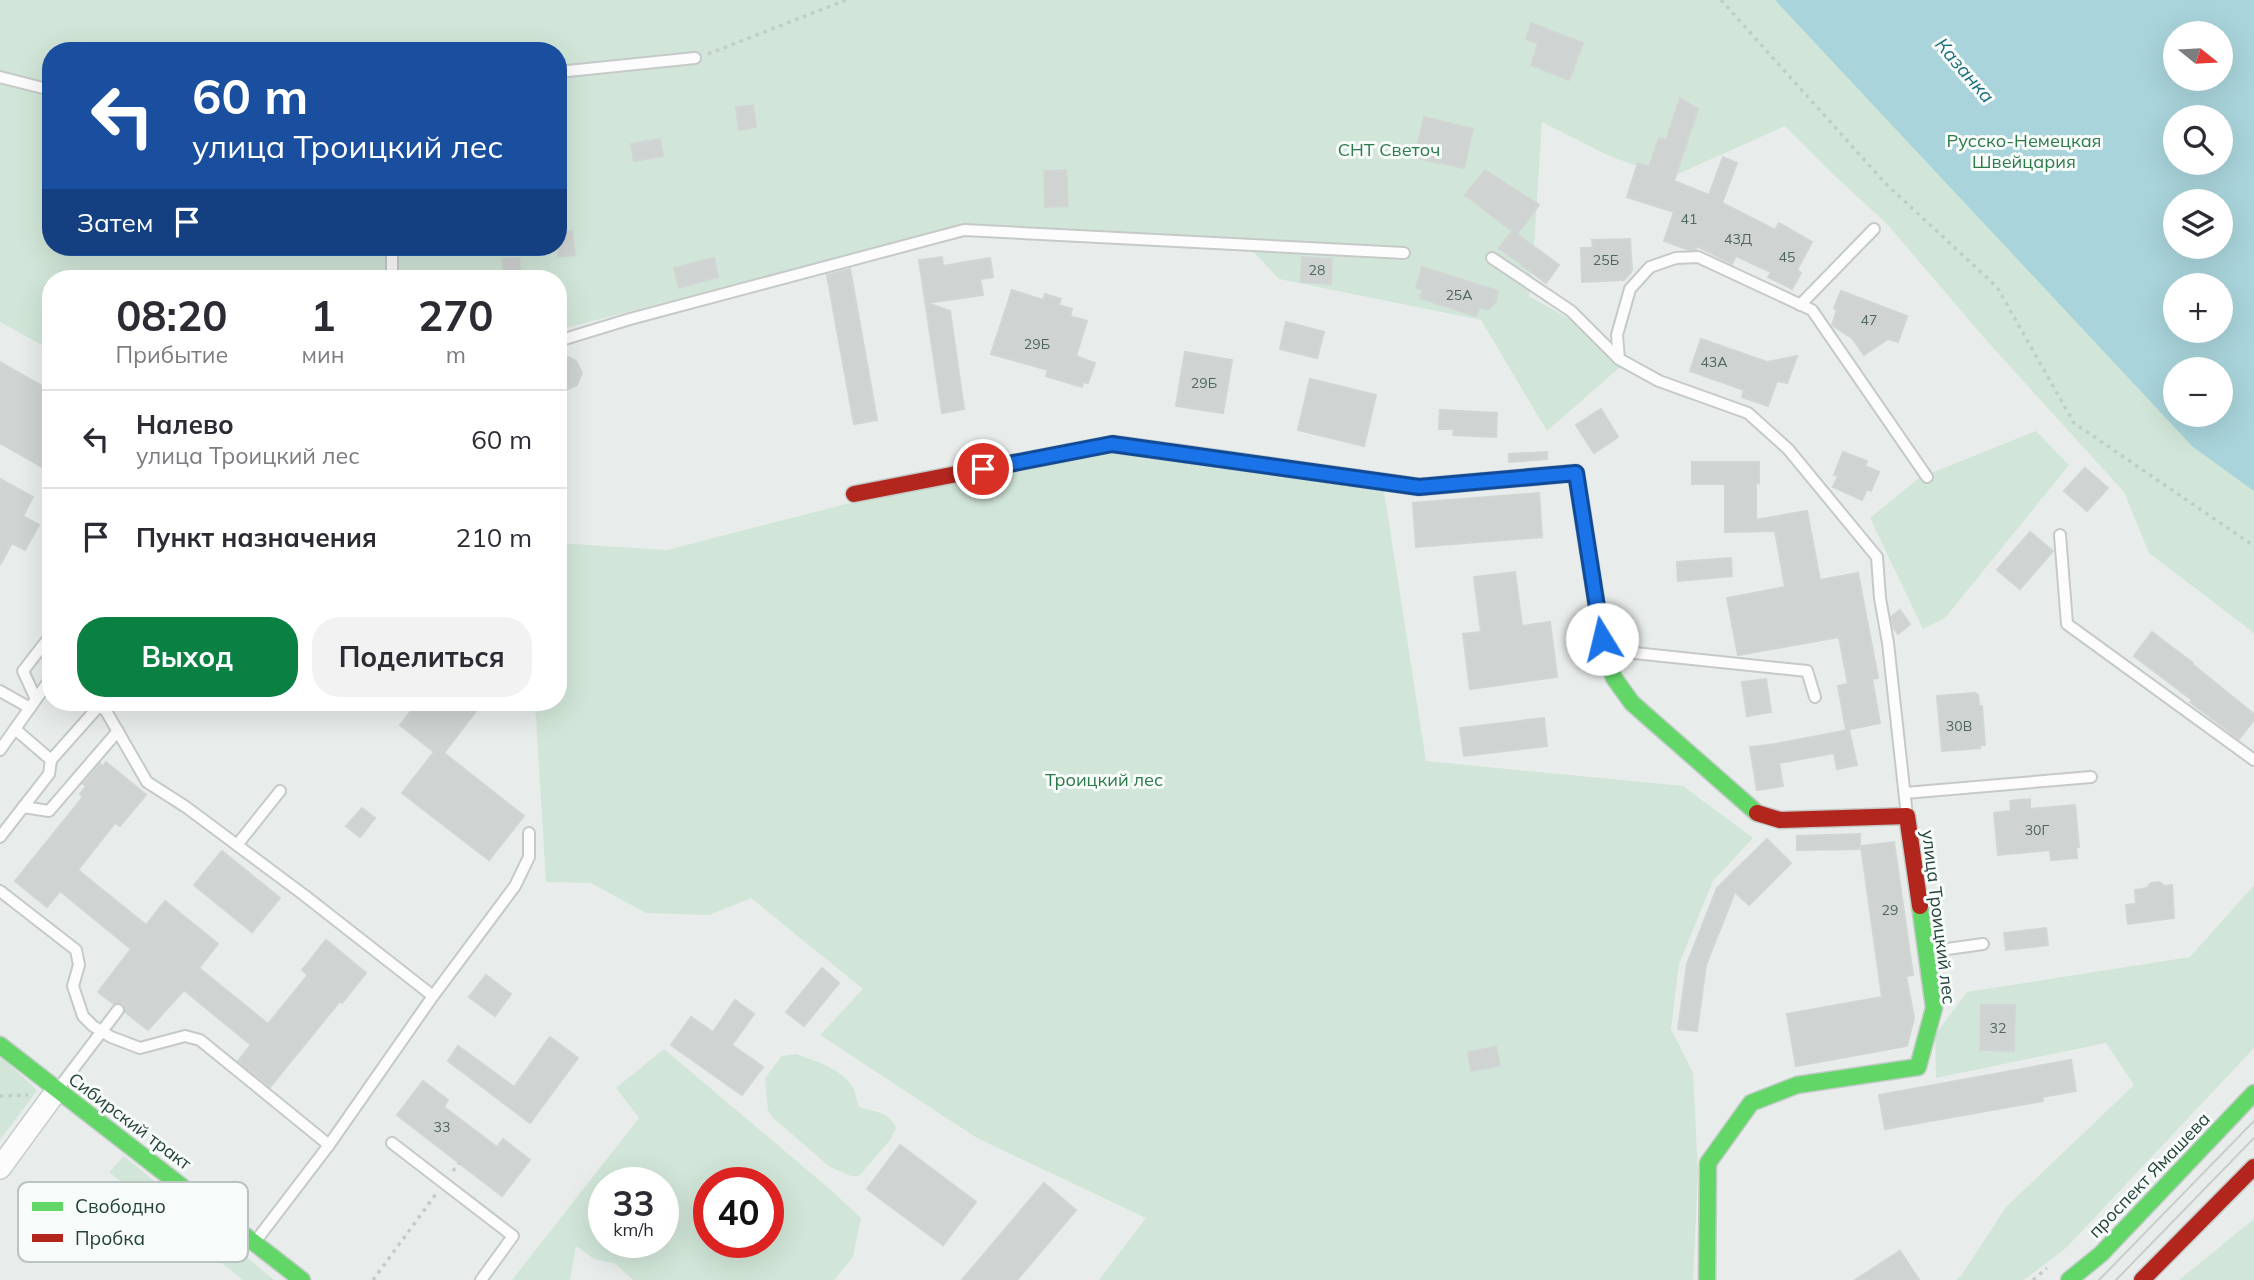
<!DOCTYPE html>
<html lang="ru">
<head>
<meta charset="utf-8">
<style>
	body { margin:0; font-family:Mulish,sans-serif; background:#f2f2f3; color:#2b2b33; height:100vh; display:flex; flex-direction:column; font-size:26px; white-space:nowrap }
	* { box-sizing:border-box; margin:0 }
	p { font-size:23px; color:#7c7c81 }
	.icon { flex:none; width:38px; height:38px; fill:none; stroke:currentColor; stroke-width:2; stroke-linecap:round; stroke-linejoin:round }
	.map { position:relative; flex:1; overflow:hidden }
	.panel { position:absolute; left:42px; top:270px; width:525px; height:441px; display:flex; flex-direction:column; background:#fff; border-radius:28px; box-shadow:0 7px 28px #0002 }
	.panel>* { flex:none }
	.top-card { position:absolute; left:42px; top:42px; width:525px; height:214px; border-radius:28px; box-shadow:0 7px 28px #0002; background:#1a4fa0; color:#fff; overflow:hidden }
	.needle { width:46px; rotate:108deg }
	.buttons { position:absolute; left:2163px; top:21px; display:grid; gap:14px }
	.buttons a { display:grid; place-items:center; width:70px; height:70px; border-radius:50%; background:#fff; box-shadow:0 7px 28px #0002; font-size:35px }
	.speed { position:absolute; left:588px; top:1167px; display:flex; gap:14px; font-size:35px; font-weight:700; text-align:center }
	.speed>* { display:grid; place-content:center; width:91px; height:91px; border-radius:50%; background:#fff; box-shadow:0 7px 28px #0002; line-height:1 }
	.speed small { font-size:18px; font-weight:400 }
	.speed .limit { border:10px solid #d22; background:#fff; color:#111 }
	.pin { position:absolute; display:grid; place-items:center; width:60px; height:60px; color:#fff; margin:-30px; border:4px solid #fff; border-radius:50%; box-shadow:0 2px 7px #0007 }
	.me { position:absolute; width:77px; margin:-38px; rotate:351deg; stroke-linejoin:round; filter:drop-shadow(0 0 5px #0008) }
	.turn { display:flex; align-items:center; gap:24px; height:147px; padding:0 35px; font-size:32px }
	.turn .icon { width:91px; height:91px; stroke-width:2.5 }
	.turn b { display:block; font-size:49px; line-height:60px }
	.then { display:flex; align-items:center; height:66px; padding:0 35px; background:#0003; gap:14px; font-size:26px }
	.eta { display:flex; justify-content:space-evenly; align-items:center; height:119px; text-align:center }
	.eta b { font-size:42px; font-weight:700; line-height:49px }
	.action { display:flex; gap:14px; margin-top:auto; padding:14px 35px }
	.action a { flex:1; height:80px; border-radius:28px; background:#0b8043; color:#fff; font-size:28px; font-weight:700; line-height:80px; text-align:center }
	.action a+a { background:#f2f2f3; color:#2b2b33 }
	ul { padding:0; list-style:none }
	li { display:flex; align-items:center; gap:21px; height:98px; padding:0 35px; border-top:2px solid #e1e1e2 }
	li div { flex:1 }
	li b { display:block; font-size:26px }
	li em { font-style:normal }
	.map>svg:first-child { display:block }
	.green { fill:#d1e6d8; fill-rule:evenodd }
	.water { fill:#a9d4db; fill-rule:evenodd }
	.building { fill:#cfd4d2; stroke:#d1d6d4; stroke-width:2 }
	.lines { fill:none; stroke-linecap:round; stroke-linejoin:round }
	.lane-casing { stroke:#c5cac8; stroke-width:14 }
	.street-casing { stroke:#c5cac8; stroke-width:24 }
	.fast-casing { stroke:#c3cbc8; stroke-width:19 }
	.jam-casing { stroke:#c3cbc8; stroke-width:19 }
	.path { stroke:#c3ccca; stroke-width:3.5; stroke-dasharray:3.5 5; stroke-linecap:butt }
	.lane { stroke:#fcfcfc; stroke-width:10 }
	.street { stroke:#fcfcfc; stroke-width:21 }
	.fast { stroke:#63d668; stroke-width:16 }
	.jam { stroke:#b3261e; stroke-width:16 }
	.tram { stroke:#c9cdcc; stroke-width:2 }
	.route-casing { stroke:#114b97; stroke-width:18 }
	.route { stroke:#1a73e8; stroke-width:12 }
	.labels { text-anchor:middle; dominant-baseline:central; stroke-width:6; stroke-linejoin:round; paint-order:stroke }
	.number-label { font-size:14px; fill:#506761 }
	.park-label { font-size:18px; fill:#2d7a4b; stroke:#f7fbf9 }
	.street-label { font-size:18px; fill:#24423a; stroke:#f7fbf9 }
	.water-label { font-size:19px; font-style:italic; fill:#1c6f80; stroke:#f7fbf9 }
	.key { fill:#f7fbf9; stroke:#b8c4c0; stroke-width:2 }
	.key-label { font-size:19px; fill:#24423a }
</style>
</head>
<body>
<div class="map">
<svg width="2254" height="1280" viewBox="0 0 2254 1280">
	<rect width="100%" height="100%" fill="#e8edeb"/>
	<g class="green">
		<path d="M0,0H2254V633L2149,553L2124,492L1986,340L1888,225L1835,176L1785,126L1669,178L1607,155L1542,122L1533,262L1529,296L1578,324L1620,367L1547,431L1481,320L1279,279L1244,242L969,224L558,330V278H51V350L0,322ZM2175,33H2221V79H2175ZM51,51H558V247H51ZM2175,117H2221V163H2175ZM2175,201H2221V247H2175ZM2175,285H2221V331H2175ZM2175,369H2221V415H2175Z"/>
		<polygon points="2036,431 2069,465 1945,618 1923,629 1870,518 1919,478"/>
		<polygon points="1106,452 1384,491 1426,761 1683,786 1753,838 1713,881 1679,964 1671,1029 1693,1073 1698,1174 1693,1280 1099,1280 1146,1218 977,1138 820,1035 863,989 751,898 709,915 646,913 591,883 546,882 535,702 558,702 558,543 667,550 846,504"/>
		<polygon points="2254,885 2254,1048 2066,1248 2024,1280 1956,1280 1961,1276 2006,1207 2134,1085 2106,1043 1936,1078 1935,1035 1967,992 2190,957"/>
		<path d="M664,1049L832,1191L861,1218L853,1257L834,1280H633L616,1264L594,1259L576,1246L570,1280H512L639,1118L616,1088ZM663,1183V1242H604V1183ZM768,1183V1242H709V1183Z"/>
		<path d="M796,1054C815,1061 845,1069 854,1090C856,1095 857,1101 859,1107C874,1112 889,1111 896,1128L890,1140L859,1176H851L830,1167L772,1117L768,1110L765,1078L782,1056Z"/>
		<polygon points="0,1056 35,1088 36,1092 0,1140"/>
		<polygon points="124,1156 274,1280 243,1280 109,1172"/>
		<polygon points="2254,1219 2254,1280 2179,1280"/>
	</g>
	<path class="water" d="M1775,0H2254V491L2193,447ZM2175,33H2221V79H2175ZM2175,117H2221V163H2175ZM2221,201V247H2175V201ZM2175,285H2221V331H2175ZM2175,369H2221V415H2175Z"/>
	<g class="building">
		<polygon points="1531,23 1583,43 1569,80 1531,65 1538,44 1526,39"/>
		<polygon points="1680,98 1698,109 1674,181 1709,195 1723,157 1737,163 1722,203 1775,230 1779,223 1812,242 1797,270 1801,273 1792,289 1768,277 1771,272 1736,256 1732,264 1697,246 1696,249 1689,250 1664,241 1674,212 1627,197 1638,163 1649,167 1659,138 1666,140"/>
		<polygon points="753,105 756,127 739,130 736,107"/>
		<polygon points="1424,117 1473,129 1464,168 1415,158"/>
		<polygon points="660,139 663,156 634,161 631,144"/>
		<polygon points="1066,170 1068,206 1045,207 1044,171"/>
		<polygon points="1485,170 1539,205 1517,234 1559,265 1546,283 1499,248 1512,231 1465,195"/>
		<polygon points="572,231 575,255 558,257 558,232"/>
		<polygon points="1630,239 1632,271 1624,280 1582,282 1581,248 1593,248 1592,240"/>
		<polygon points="942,257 943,266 990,258 993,277 980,279 983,295 927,303 950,311 964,409 942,413 919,260"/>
		<polygon points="1302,257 1332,259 1331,284 1301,282"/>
		<polygon points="519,258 521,275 504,276 502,259"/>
		<polygon points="714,258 718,277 679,288 674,268"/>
		<polygon points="1422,267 1498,291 1495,303 1488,310 1479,307 1476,316 1420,298 1423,290 1416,288"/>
		<polygon points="850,269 877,420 854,424 827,275"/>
		<polygon points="1012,290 1043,300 1045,294 1061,299 1059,305 1072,309 1070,316 1087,321 1076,356 1095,363 1088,383 1083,382 1082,387 1046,376 1048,370 991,354"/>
		<polygon points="1841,291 1907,316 1898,342 1888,339 1864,355 1852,338 1832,325 1837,310 1834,308"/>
		<polygon points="1286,322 1324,332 1317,358 1280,349"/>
		<polygon points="1701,339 1767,362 1797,356 1787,383 1777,381 1768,406 1742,397 1744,390 1690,371"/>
		<polygon points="1185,352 1232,360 1223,413 1176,406"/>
		<polygon points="568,357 576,361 582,373 577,385 566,390 558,389 558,360"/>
		<polygon points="0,362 51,391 51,472 0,443"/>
		<polygon points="1310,379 1376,395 1364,446 1298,430"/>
		<polygon points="1601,409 1618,437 1594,453 1576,425"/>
		<polygon points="1440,410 1497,413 1496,437 1453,435 1454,429 1439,429"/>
		<polygon points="1547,452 1547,459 1509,462 1509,454"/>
		<polygon points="1843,452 1867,461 1865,466 1879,472 1871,491 1867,489 1862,500 1833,487 1838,476 1834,475"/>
		<polygon points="1692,462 1759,462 1759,483 1756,483 1756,520 1807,511 1820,580 1858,573 1878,678 1872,679 1880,723 1846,730 1838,686 1848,684 1839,637 1738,655 1727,598 1785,587 1775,531 1725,532 1725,484 1692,484"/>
		<polygon points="2085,468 2108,488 2087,511 2064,491"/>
		<polygon points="0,479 33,497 23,516 39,525 25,550 12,543 0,565"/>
		<polygon points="1539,493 1542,537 1416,547 1413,503"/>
		<polygon points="2030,532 2053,551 2020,589 1997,570"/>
		<polygon points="1731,558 1732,576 1678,581 1677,562"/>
		<polygon points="1515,572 1522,626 1550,622 1557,677 1470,689 1463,634 1481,632 1474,577"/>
		<polygon points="1900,610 1910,624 1898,634 1894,629 1891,617"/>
		<polygon points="2152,632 2193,663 2192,664 2254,714 2254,720 2239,739 2190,702 2192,700 2134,656"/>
		<polygon points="1766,679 1771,712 1747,716 1742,682"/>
		<polygon points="1975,693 1978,695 1979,706 1982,706 1985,745 1980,745 1980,748 1942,751 1937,696"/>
		<polygon points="418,702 432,712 440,702 483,702 444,753 524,816 489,860 402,793 434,752 400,725"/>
		<polygon points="1544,718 1547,746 1464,756 1460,728"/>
		<polygon points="1849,730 1857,765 1837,769 1834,753 1779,763 1783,786 1757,790 1750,747 1776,744"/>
		<polygon points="106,762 146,795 120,826 115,823 78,870 146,925 165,901 218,944 199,968 268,1024 308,975 302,970 326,940 366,973 342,1003 340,1001 270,1087 238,1061 251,1045 184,990 148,1030 125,1012 123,1004 114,1004 98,992 131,949 60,891 47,907 15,881 83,797 80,794 86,786 83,784 100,764 103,766"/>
		<polygon points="2030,799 2030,809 2075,805 2079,847 2076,847 2077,858 2051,860 2050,850 1998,855 1994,813 2011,811 2010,801"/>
		<polygon points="362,808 375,818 360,837 346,826"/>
		<polygon points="1860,834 1860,849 1797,850 1797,836"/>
		<polygon points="1767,839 1791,863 1749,905 1735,892 1706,965 1697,1031 1678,1029 1687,964 1717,888"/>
		<polygon points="1894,842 1913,975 1906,976 1914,1018 1907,1046 1796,1066 1787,1014 1882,997 1861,846"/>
		<polygon points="222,851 280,898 252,932 194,885"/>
		<polygon points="2159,882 2165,886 2172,885 2174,918 2128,924 2126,905 2136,904 2135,890 2147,888 2151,883"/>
		<polygon points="2046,928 2048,945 2006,950 2004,933"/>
		<polygon points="822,968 839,983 804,1026 786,1012"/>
		<polygon points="486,975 511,994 495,1016 469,997"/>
		<polygon points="735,1000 754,1014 732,1045 763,1067 742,1095 671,1045 691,1017 713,1032"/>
		<polygon points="1981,1005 2015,1005 2014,1051 1980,1050"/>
		<polygon points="550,1037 578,1058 530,1123 448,1061 458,1046 514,1087"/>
		<polygon points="1496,1047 1500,1066 1471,1071 1468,1052"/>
		<polygon points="2071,1060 2076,1091 2042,1097 2043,1101 1885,1129 1879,1095"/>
		<polygon points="423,1081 448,1100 444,1107 497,1147 503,1139 530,1160 502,1196 397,1115"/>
		<polygon points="900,1145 976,1202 943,1245 867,1189"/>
		<polygon points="1044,1183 1076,1210 1017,1280 962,1280"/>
		<polygon points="1900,1251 1919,1280 1855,1280"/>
	</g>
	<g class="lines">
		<g class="lane-casing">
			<g id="lane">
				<polyline points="558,72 695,58"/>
				<polyline points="0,77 51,90"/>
				<polyline points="392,247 392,278"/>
				<polyline points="1492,258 1571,311 1619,359"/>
				<polyline points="1800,305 1874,229"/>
				<polyline points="558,341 630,319 964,230 1404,253"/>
				<polyline points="2060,535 2067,624 2254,760"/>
				<polyline points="1608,655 1625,652 1807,671 1815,697"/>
				<polyline points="0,691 30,708"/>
				<polyline points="36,699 23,671 51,635"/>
				<polyline points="0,750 51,678"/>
				<polyline points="51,760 99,706 106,711 147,782 186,807 304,895 433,996"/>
				<polyline points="1905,793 2091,777"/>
				<polyline points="23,807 49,811 118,731"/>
				<polyline points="1907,816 1888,643 1880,598 1877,557 1788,449 1748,413 1659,381 1619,359 1617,335 1630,289 1650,267 1676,258 1698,257 1812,310 1927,477"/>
				<polyline points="0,837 49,774 51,760 15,729"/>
				<polyline points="237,845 280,791"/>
				<polyline points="0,891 76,950 79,965 73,986 83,1016 93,1026 111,1037 140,1048 185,1036 200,1040 329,1145"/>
				<polyline points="1926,952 1983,944"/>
				<polyline points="58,1089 118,1010"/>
				<polyline points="392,1143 513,1236 481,1280"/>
				<polyline points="255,1242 329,1145 433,996 515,886 529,857 529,833"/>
			</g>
		</g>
		<g class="street-casing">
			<polyline id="street" points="0,1168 57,1090"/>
		</g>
		<g class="fast-casing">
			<g id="fast">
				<polyline points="1186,454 1419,487 1576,473 1602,639 1614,678 1632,703 1757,813"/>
				<polyline points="0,1045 302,1280"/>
				<polyline points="1707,1280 1708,1163 1751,1103 1797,1085 1918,1067 1934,1008 1920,906"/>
				<polyline points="2069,1280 2101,1254 2254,1093"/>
			</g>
		</g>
		<g class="jam-casing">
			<g id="jam">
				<polyline points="854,494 1112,444 1186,454"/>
				<polyline points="1757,813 1780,820 1907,816 1920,906"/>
				<polyline points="2142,1280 2254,1167"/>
			</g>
		</g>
		<g class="path">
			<polyline points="1721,0 1885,183 1997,287 2074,423 2254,546"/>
			<polyline points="708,54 846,0"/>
			<polyline points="0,1096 28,1095"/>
			<polyline points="453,1171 459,1163"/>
			<polyline points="373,1280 436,1194"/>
			<polyline points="2033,1280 2047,1268"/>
		</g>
		<use href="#lane" class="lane"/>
		<use href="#street" class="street"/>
		<use href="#fast" class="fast"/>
		<use href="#jam" class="jam"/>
		<g class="tram">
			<polyline points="2099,1280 2254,1121"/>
			<polyline points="2116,1280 2254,1138"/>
		</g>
	</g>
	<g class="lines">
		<g class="route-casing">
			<polyline id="route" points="983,469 1112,444 1419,487 1576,473 1602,639"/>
		</g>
		<use href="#route" class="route"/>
	</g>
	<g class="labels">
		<g class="number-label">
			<text x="1689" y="219">41</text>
			<text x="1738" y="239">43Д</text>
			<text x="1787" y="257">45</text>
			<text x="1606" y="260">25Б</text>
			<text x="1317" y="270">28</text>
			<text x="1459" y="295">25А</text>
			<text x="1869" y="320">47</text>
			<text x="1037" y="344">29Б</text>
			<text x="1714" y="362">43А</text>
			<text x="1204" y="383">29Б</text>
			<text x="1959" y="726">30В</text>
			<text x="2037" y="830">30Г</text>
			<text x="1890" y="910">29</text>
			<text x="1998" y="1028">32</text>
			<text x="442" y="1127">33</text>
		</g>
		<g class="park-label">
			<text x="2024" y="140">Русско-Немецкая<tspan x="2024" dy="21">Швейцария</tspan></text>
			<text x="1389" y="149">СНТ Светоч</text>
			<text x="1104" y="779">Троицкий лес</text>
		</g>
		<g class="street-label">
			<text transform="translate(1939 917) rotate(83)">улица Троицкий лес</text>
			<text transform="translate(130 1121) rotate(37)">Сибирский тракт</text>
			<text transform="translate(2149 1175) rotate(-46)">проспект Ямашева</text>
		</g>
		<g class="water-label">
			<text transform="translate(1965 70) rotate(49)">Казанка</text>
		</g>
	</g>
	<rect x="18" y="1182" width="230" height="80" rx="10" class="key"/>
	<rect x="32" y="1202" width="31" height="9" fill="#63d668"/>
	<rect x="32" y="1234" width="31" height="8" fill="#b3261e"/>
	<g class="key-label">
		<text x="75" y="1213">Свободно</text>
		<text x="75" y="1245">Пробка</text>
	</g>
</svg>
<div class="buttons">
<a><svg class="needle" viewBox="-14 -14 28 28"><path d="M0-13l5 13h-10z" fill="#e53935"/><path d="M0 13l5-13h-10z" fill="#7c7c81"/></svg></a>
<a><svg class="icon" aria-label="search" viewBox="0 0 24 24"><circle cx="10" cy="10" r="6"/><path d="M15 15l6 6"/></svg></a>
<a><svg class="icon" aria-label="layers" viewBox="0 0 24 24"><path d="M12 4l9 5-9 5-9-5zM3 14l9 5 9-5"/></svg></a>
<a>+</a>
<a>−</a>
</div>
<div class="speed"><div>33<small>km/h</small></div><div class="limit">40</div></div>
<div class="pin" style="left:983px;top:469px;background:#d93025"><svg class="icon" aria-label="arrive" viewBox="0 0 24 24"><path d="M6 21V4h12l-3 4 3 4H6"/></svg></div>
<svg class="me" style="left:1602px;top:639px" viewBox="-20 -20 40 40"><circle r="19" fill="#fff"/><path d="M0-13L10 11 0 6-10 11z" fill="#1a73e8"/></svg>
<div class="top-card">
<div class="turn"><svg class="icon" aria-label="left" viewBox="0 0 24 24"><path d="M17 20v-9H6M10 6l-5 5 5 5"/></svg><div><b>60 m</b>улица Троицкий лес</div></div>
<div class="then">Затем<svg class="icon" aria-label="arrive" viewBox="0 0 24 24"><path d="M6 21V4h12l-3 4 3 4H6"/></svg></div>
</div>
<section class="panel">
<div class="eta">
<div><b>08:20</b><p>Прибытие</p></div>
<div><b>1</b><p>мин</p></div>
<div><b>270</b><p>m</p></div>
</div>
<ul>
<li><svg class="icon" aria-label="left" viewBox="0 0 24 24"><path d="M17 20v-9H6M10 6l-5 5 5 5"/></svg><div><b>Налево</b><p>улица Троицкий лес</p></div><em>60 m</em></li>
<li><svg class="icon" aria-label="arrive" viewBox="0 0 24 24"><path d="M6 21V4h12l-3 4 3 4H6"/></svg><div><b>Пункт назначения</b></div><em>210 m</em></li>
</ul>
<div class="action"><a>Выход</a><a>Поделиться</a></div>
</section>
</div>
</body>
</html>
